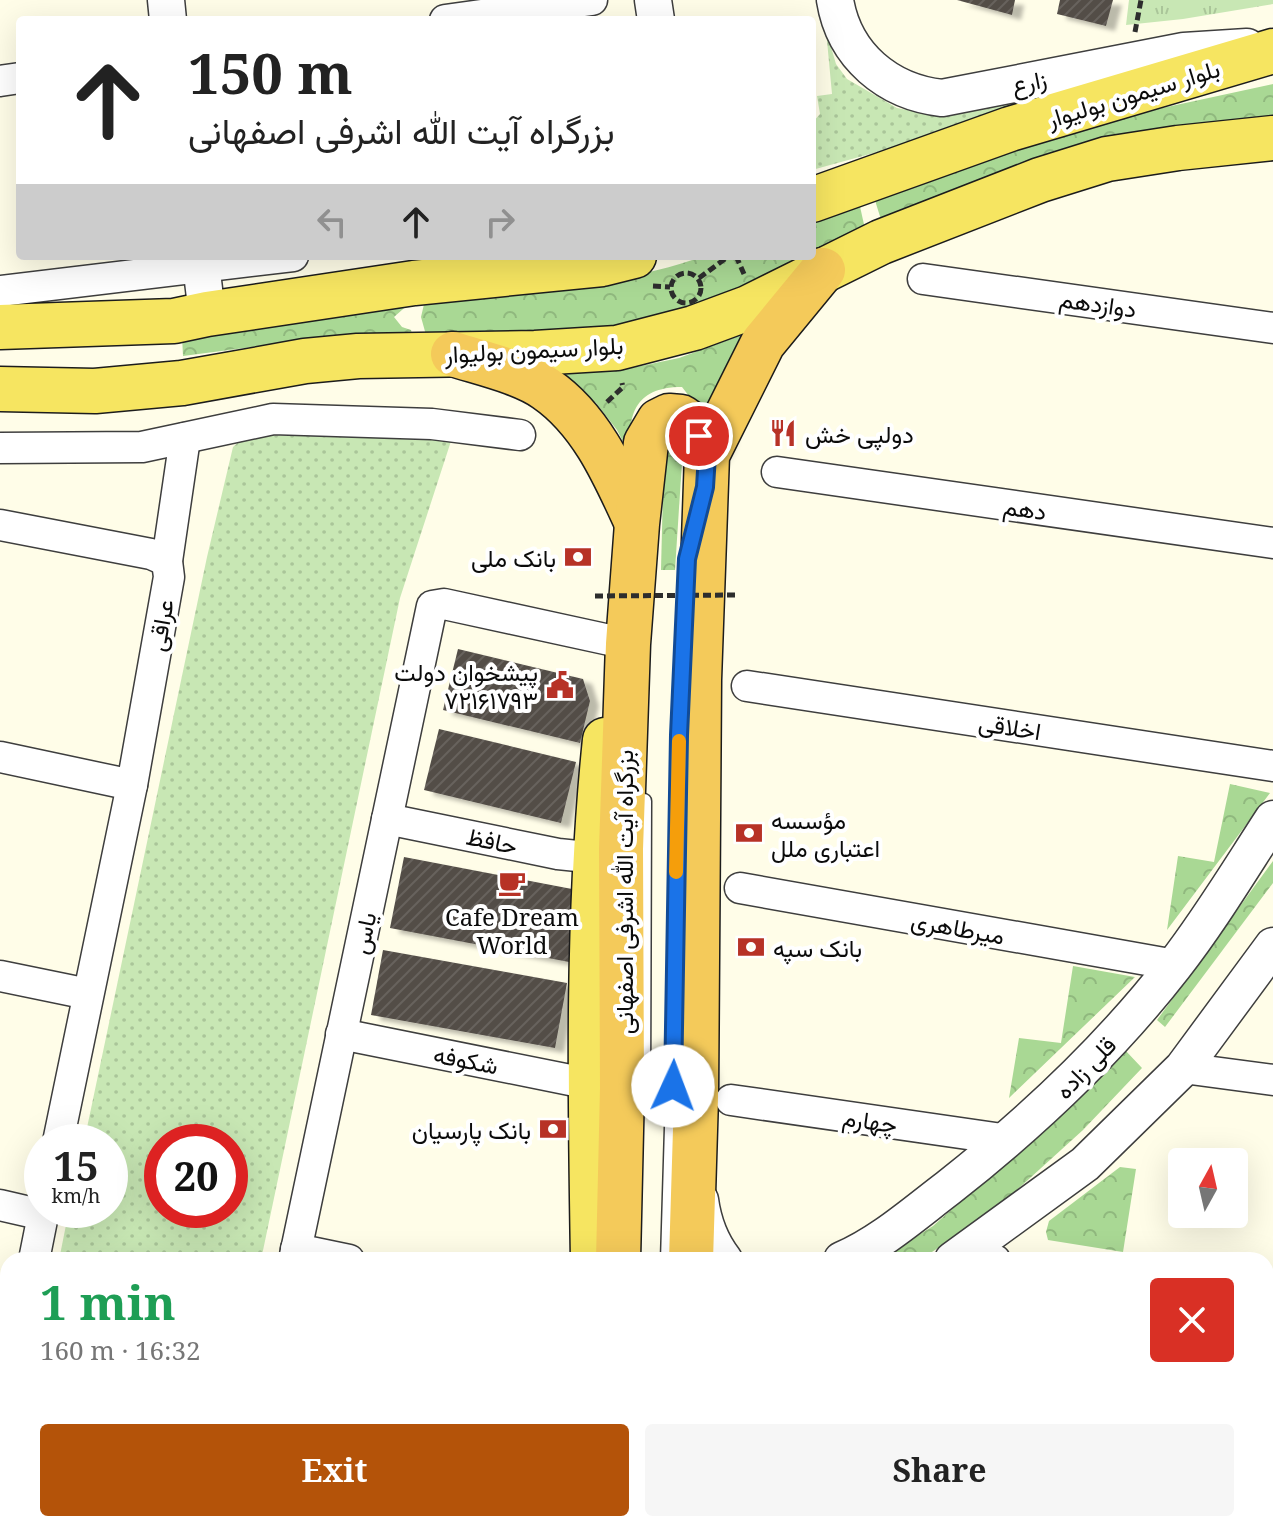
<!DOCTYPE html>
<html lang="en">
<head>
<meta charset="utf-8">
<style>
	body { margin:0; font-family:"Noto Serif",Vazirmatn,serif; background:#f6f6f6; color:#222; height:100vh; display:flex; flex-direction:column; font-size:30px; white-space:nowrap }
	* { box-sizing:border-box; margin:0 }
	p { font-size:26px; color:#767676 }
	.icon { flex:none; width:44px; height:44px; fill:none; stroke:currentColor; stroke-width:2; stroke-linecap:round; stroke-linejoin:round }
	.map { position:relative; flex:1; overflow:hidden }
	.side { position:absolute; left:0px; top:1252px; width:1274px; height:280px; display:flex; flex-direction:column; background:#fff; border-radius:24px 24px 0 0; box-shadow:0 8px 32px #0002 }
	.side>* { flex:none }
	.guide { position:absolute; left:16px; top:16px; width:800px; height:244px; border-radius:8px; box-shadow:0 8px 32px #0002; background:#fff; color:#222; overflow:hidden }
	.needle { width:52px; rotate:8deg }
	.controls { position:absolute; left:1168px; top:1148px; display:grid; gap:16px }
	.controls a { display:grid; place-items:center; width:80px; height:80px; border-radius:8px; background:#fff; box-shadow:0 8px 32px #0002; font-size:40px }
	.speed { position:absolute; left:24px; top:1124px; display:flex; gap:16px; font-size:40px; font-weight:700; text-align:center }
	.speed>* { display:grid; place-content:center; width:104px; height:104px; border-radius:50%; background:#fff; box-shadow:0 8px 32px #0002; line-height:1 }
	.speed small { font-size:20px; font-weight:400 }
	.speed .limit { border:12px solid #d22; background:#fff; color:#111 }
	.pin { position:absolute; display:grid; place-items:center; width:68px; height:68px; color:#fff; margin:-34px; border:4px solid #fff; border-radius:50%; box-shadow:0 2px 8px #0007 }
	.me { position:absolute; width:88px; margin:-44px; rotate:2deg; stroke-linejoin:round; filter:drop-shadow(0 0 6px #0008) }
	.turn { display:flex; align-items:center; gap:28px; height:168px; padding:0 40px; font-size:36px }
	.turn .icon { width:104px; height:104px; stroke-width:2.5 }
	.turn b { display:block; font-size:56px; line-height:68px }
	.lanes { display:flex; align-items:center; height:76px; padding:0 40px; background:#0003; justify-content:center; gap:40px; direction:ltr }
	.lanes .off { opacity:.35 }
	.round { display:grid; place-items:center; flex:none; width:84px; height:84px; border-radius:8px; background:#f6f6f6 }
	.overview { display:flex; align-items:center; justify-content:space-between; height:136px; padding:0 40px }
	h1 { font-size:48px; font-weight:700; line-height:60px; color:#1e9e55 }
	.action { display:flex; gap:16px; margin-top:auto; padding:16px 40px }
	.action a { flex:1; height:92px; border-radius:8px; background:#b45309; color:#fff; font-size:32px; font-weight:700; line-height:92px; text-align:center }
	.action a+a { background:#f6f6f6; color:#222 }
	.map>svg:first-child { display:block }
	.forest { fill:url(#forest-crowns) }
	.park { fill:url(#park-tufts) }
	.garden { fill:url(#garden-dots); fill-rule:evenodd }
	.building { fill:url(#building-hatch); filter:url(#shadow) }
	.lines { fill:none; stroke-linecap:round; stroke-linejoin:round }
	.service-casing { stroke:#3e3e3e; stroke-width:17 }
	.minor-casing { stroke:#3e3e3e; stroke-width:33 }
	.tertiary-casing { stroke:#3e3e3e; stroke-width:39 }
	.primary-casing { stroke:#1c1c1c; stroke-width:47 }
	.trunk-casing { stroke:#1c1c1c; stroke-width:47 }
	.path { stroke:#2d2d2d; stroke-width:5; stroke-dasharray:8 4; stroke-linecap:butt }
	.service { stroke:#fff; stroke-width:14 }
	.minor { stroke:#fff; stroke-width:30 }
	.tertiary { stroke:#fff; stroke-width:36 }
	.primary { stroke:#f6e561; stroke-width:44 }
	.trunk { stroke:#f4ca5a; stroke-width:44 }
	.path-bridge { stroke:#2d2d2d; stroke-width:5; stroke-dasharray:8 4; stroke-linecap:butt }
	.route-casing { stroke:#114b97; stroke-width:20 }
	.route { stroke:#1a73e8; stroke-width:14 }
	.slow { stroke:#f59e0b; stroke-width:14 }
	.labels { text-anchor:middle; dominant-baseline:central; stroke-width:8; stroke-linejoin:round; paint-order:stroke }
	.street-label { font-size:24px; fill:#0b0b0b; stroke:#fff }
	.poi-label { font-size:24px; fill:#0b0b0b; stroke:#fff; text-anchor:start }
</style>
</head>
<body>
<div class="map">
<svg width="1273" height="1532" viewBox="0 0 1273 1532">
	<defs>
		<pattern id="forest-crowns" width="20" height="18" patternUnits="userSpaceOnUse" patternTransform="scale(2)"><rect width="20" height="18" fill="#a9d894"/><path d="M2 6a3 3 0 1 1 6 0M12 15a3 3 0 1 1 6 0" fill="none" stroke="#90b87e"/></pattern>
		<pattern id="park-tufts" width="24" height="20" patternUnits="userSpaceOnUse" patternTransform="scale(2)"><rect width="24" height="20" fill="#c8e7b4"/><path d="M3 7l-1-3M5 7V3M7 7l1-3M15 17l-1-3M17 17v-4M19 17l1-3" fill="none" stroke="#aac599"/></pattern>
		<pattern id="garden-dots" width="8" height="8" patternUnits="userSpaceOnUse" patternTransform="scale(2)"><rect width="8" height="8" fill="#c8e7b4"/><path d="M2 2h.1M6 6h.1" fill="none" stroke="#aac599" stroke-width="1.8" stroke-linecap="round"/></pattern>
		<pattern id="building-hatch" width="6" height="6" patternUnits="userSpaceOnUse" patternTransform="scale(2)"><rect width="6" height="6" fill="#534d47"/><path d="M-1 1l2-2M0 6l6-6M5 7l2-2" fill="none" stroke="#67625d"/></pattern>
		<filter id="shadow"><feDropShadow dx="9" dy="5" stdDeviation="2" flood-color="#0004"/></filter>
	</defs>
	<rect width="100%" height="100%" fill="#fffde8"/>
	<g class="forest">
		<polygon points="1273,84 1273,125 882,223 874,197 1093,123"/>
		<polygon points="859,202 865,229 812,256 812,218"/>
		<path d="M704,256H811L702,307L585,333L426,335L421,317L425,300C517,290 616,288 704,256Z"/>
		<polygon points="411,302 394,317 402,327 411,330 412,334 297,341 183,356 182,336"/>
		<path d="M758,329L706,437L692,400L682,387C633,387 626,417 632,459L617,430L596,403L542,367L622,370L679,358Z"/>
		<polygon points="676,436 683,447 675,570 661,570 664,449"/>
		<polygon points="1230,784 1270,793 1167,930 1178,856 1214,862"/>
		<polygon points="1273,861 1273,883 1165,1027 1157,1020"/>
		<polygon points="1073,966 1135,977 1009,1098 1019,1038 1061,1043"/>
		<polygon points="1125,1050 1142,1068 1083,1130 996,1209 920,1260 879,1260 933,1226 1065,1109"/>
		<polygon points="1120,1167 1136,1169 1123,1252 1048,1240 1046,1232 1049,1221"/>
	</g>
	<polygon class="park" points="1129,0 1273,0 1273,4 1183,19 1126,25"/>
	<g class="garden">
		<polygon points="826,30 836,64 847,79 897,108 943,117 1136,67 950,132 812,170 812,123 820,114 817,96 832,94"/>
		<path d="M246,435L452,438L400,598L261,1260H59L69,1210H110V1142H84L207,557L233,447ZM162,1142H230V1210H162Z"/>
	</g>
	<g class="building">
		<polygon points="957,0 1015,0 1012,15"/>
		<polygon points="1060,0 1113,0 1106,26 1057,14"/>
		<polygon points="458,649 583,679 590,701 580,743 443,710"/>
		<polygon points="439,729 576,762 561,823 424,790"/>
		<polygon points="404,857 572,889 580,905 569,962 390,928"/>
		<polygon points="383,950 567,983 555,1048 371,1015"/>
	</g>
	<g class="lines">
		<g class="service-casing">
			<g id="service">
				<polyline points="643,1092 644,801"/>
				<polyline points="668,1260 675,1028"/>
				<polyline points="665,1532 665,1524"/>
			</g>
		</g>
		<g class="minor-casing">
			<g id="minor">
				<polyline points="445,20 592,0"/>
				<polyline points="0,81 20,78"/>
				<polyline points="923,279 1273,328"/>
				<polyline points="0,291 293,256"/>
				<polyline points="0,448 142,447 273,419 432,424 520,435"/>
				<polyline points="777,472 1273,543"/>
				<polyline points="0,525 151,554 167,561"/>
				<polyline points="747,686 1273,766"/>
				<polyline points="0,757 132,785"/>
				<polyline points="387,819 558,854 597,858"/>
				<polyline points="740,888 1175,965"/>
				<polyline points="0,976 88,994"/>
				<polyline points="341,1034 590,1084"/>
				<polyline points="1183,1068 1273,1080"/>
				<polyline points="731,1100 1009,1140"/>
				<polyline points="58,1142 132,785 169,577 167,561 185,438"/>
				<polyline points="0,1205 43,1215"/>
				<polyline points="296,1249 349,1260"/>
				<polyline points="960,1255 995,1260"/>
				<polyline points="34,1260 44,1210"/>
				<polyline points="294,1260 432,606 444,604 628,644"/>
				<polyline points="1266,1299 1273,1301"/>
				<polyline points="1,1416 8,1383"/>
				<polyline points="1266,1522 1273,1523"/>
				<polyline points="537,1524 576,1532"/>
				<polyline points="738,1532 739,1524"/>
			</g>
		</g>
		<g class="tertiary-casing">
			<g id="tertiary">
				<polyline points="166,0 168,20"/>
				<polyline points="653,0 656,20"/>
				<path d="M835,0C844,56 888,92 942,98L1184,51L1247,47"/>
				<polyline points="200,256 207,314"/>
				<path d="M700,1200C703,1222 710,1242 724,1260"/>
				<path d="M842,1260C880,1244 915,1213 948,1188C1032,1122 1108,1051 1174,966C1210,920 1241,868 1273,819"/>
				<polyline points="953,1260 1085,1164 1183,1068 1273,946"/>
			</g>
		</g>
		<g class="primary-casing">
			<g id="primary">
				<polyline points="812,200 1010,129 1273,51"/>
				<polyline points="0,327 174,321 207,314 414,283 602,264 634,256"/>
				<polyline points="0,389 95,391 182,383 305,361 358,356 535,353 617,348 694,328 748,308 881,242 1040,180 1107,159 1178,148 1273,138"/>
				<path d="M593,1260C590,1087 587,912 605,740"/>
				<polyline points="592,1532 592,1524"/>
			</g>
		</g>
		<g class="trunk-casing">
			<g id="trunk">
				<path d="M453,354C481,363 522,372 546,389C591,420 614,473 636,521"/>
				<polyline points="618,1260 622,1088 621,849 628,644 637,524 646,443 659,421 669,416 681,417 691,424 707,455"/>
				<polyline points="691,1260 696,1097 699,680 707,455 763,343 823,270"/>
				<polyline points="616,1532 616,1524"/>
				<polyline points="688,1532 688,1524"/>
			</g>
		</g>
		<g class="path">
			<polyline points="1135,32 1141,0"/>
			<polyline points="736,256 744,274"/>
			<circle cx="686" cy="288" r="15"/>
			<polyline points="699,278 729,256"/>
			<polyline points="653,286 670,287"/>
			<polyline points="607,402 623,387 622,383"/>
		</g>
		<use href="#service" class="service"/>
		<use href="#minor" class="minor"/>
		<use href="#tertiary" class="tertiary"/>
		<use href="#primary" class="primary"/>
		<use href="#trunk" class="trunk"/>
		<polyline class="path-bridge" points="595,596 735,595"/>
	</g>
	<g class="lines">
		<g class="route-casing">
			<polyline id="route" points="673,1086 679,735 687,559 705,487 707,455 699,436"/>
		</g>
		<use href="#route" class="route"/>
		<polyline class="slow" points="676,872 679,741"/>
	</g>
	<defs>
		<g id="restaurant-bare" transform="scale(2.16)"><path d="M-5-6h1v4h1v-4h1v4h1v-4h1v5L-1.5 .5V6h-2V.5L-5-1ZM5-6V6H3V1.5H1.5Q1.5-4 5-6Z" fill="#b73226" stroke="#fff" stroke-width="2.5" paint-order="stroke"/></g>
		<g id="bank-bare" transform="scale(2.16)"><path d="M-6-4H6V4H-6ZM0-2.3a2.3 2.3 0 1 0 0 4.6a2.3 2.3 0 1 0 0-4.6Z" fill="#b73226" stroke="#fff" stroke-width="2.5" paint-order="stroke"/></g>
		<g id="civic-bare" transform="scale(2.16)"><path d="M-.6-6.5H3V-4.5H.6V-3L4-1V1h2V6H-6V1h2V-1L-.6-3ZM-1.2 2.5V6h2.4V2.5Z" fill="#b73226" stroke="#fff" stroke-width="2.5" paint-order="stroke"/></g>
		<g id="cafe-bare" transform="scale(2.16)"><path d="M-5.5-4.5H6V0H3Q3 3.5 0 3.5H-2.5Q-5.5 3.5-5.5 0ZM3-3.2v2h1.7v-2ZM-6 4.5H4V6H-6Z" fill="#b73226" stroke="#fff" stroke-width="2.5" paint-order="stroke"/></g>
	</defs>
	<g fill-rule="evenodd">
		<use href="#restaurant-bare" x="783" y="433"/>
		<use href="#bank-bare" x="578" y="557"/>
		<use href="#civic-bare" x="560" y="685"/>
		<use href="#bank-bare" x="749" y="833"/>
		<use href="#cafe-bare" x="512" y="883"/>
		<use href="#bank-bare" x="751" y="947"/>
		<use href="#bank-bare" x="553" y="1129"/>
	</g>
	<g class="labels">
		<g class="street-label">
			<text transform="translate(1029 81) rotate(-11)">زارع</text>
			<text transform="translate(1133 93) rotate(-17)">بلوار سیمون بولیوار</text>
			<text transform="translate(1098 303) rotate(8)">دوازدهم</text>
			<text transform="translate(534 349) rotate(-3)">بلوار سیمون بولیوار</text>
			<text transform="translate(1025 508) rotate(8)">دهم</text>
			<text transform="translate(160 625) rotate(-80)">عراقی</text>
			<text transform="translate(1010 726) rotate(9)">اخلاقی</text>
			<text transform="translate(492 840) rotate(12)">حافظ</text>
			<text transform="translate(623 892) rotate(-90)">بزرگراه آیت الله اشرفی اصفهانی</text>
			<text transform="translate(958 927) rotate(10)">میرطاهری</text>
			<text transform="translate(363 933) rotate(-78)">یاس</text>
			<text transform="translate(466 1059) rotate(11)">شکوفه</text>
			<text transform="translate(1085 1067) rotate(-46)">قلی زاده</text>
			<text transform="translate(870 1120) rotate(8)">چهارم</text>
		</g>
		<g class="poi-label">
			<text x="805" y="433">دولپی خش</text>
			<text x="556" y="557" text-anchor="end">بانک ملی</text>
			<text x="538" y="671" text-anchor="end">پیشخوان دولت<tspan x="538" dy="28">۷۲۱۶۱۷۹۳</tspan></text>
			<text x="771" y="819">مؤسسه<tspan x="771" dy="28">اعتباری ملل</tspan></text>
			<text x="512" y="916" text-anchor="middle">Cafe Dream<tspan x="512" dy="28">World</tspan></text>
			<text x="773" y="947">بانک سپه</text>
			<text x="531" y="1129" text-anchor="end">بانک پارسیان</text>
		</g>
	</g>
</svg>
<div class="controls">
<a><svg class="needle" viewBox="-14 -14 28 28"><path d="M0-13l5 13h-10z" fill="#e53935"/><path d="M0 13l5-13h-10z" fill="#767676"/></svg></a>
</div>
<div class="speed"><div>15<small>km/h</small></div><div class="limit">20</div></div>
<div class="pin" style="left:699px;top:436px;background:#d93025"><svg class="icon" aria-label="arrive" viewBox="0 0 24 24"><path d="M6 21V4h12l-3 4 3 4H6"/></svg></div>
<svg class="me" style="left:673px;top:1086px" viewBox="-20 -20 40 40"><circle r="19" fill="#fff"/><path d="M0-13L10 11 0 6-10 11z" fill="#1a73e8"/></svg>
<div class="guide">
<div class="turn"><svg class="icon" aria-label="ahead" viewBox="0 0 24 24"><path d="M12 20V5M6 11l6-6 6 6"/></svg><div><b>150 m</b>بزرگراه آیت الله اشرفی اصفهانی</div></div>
<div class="lanes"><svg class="icon off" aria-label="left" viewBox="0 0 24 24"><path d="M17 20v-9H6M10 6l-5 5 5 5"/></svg><svg class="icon" aria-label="ahead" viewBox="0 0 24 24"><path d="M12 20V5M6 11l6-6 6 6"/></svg><svg class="icon off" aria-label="right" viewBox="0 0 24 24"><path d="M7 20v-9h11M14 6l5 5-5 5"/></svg></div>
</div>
<section class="side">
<div class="overview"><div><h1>1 min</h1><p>160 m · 16:32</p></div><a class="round" style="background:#d93025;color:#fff"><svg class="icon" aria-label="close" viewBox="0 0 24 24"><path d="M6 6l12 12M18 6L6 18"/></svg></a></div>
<div class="action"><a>Exit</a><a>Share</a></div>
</section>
</div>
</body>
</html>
